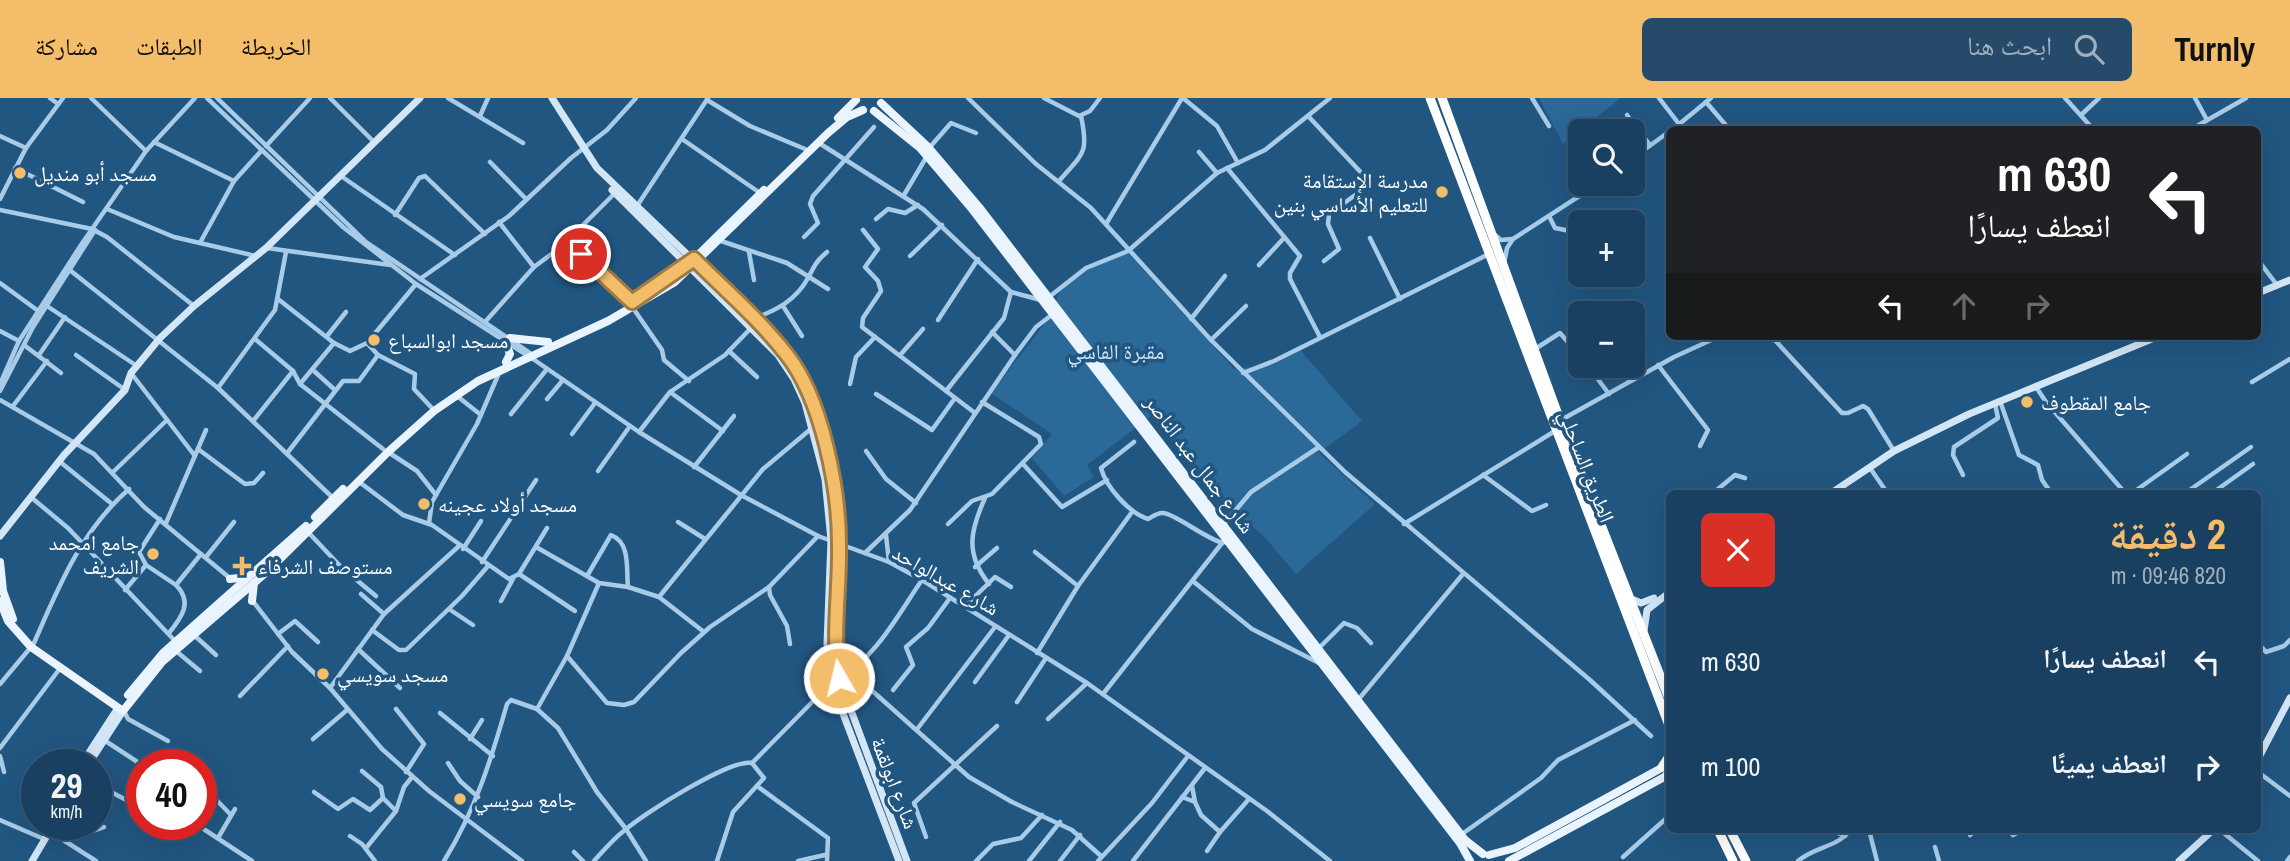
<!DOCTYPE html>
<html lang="ar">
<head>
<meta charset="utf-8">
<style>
	body { margin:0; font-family:"Archivo Narrow","Noto Naskh Arabic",sans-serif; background:#264b6a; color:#f1f3f6; direction:rtl; height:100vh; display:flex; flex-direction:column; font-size:26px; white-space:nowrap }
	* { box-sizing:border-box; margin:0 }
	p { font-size:23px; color:#9fafbd }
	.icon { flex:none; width:38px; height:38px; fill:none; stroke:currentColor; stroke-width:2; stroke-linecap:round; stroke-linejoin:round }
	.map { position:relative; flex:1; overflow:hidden; direction:ltr }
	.sheet { position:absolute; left:1666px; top:392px; width:595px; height:343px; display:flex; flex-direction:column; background:#194061; border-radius:10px; box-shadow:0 7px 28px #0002,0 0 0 2px #375976; direction:rtl }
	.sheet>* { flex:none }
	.banner { position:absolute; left:1666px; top:28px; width:595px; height:214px; border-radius:10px; box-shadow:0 7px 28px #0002,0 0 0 2px #375976; direction:rtl; background:#202124; color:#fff; overflow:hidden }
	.controls { position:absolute; left:1568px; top:21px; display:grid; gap:14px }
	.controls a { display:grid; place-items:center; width:77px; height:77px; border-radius:10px; background:#194061; box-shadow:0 7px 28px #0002,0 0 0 2px #375976; font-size:35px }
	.speed { position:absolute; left:21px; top:651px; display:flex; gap:14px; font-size:35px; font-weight:700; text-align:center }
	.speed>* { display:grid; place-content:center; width:91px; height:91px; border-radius:50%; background:#194061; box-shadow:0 7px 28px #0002,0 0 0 2px #375976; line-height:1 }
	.speed small { font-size:18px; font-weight:400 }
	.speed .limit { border:10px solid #d22; background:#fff; color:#111 }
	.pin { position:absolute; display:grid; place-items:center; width:60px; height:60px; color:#fff; margin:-30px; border:4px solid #fff; border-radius:50%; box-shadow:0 2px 7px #0007 }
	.me { position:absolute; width:77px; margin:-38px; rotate:352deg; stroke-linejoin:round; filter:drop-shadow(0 0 5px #0008) }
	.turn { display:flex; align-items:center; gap:24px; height:147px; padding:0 35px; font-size:32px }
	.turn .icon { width:91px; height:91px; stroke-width:2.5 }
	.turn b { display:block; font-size:49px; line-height:60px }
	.lanes { display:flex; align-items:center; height:66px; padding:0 35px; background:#0003; justify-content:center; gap:35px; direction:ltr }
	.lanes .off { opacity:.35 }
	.round { display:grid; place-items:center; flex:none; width:74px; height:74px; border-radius:10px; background:#264b6a }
	.overview { display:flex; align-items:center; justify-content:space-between; height:119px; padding:0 35px }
	h1 { font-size:42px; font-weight:800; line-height:52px; color:#f4bd69 }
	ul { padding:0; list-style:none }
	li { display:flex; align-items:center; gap:21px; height:105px; padding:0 35px }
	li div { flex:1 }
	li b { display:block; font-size:26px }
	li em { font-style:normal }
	header { display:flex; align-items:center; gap:42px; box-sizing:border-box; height:98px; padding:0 35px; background:#f4bd69; color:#111 }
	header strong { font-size:33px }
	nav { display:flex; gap:38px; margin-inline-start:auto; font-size:24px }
	.search { width:490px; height:63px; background:#264b6a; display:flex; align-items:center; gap:18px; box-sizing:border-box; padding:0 24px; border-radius:10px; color:#9fafbd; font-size:26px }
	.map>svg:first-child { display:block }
	.green { fill:#2b6999 }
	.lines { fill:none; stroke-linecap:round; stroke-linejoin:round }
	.street { stroke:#a8cce8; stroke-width:4.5 }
	.secondary { stroke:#d2e6f6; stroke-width:7 }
	.primary { stroke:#eaf4fe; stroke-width:8 }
	.highway { stroke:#fff; stroke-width:9 }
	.route-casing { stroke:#9f7b44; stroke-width:18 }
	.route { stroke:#f4bd69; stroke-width:12 }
	.poi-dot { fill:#f4bd69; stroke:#215681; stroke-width:2.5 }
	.labels { text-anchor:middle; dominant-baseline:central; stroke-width:7; stroke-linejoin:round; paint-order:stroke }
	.poi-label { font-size:21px; fill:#fff; stroke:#215681; text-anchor:start }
	.park-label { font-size:21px; fill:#cbe3f6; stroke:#215681 }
	.street-label { font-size:21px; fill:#fff; stroke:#215681 }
</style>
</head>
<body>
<header>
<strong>Turnly</strong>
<div class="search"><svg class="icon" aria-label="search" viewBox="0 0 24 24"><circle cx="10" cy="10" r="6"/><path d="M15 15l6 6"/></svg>ابحث هنا</div>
<nav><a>الخريطة</a><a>الطبقات</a><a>مشاركة</a></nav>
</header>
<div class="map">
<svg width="2290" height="763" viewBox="0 0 2290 763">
	<rect width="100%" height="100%" fill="#215681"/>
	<g class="green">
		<polygon points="1539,0 1621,0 1563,46"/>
		<polygon points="1126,153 1234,271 1275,266 1300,252 1362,323 1319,355 1375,406 1296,476 1262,436 1225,408 1151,318 1087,367 1094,379 1064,398 1032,360 1052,336 991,295 1049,220 1059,195 1085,168"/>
	</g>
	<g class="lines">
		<g class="street">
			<polyline points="50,0 58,6"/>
			<polyline points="91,0 146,53"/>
			<polyline points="207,0 343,129 416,186 533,261 639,334 741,397 818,438 889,464 922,482 1087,585 1267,713 1330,763"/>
			<polyline points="217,0 366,144 533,257"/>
			<polyline points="330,0 374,44"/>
			<polyline points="448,0 523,45"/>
			<polyline points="968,0 1036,66 1091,110 1211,242 1345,374 1590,582 1651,638"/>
			<polyline points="1044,0 1079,18 1090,13 1100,0"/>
			<polyline points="1183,0 1217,28 1238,65"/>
			<polyline points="1532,0 1549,28"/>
			<polyline points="1659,0 1679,26"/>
			<polyline points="2065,0 2094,32"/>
			<polyline points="2195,0 2207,22"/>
			<polyline points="707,2 750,28 805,51"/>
			<polyline points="1706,4 1730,32"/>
			<polyline points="1627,17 1650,47"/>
			<polyline points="2081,17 2099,0"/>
			<polyline points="480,18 488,0"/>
			<polyline points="1309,19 1368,82 1358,95 1329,116 1328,126 1339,151 1324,163"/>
			<polyline points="1672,32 1711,0"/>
			<polyline points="2190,32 2246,0"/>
			<polyline points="0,38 26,50"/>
			<polyline points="682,41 760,95"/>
			<polyline points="154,44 234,83"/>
			<polyline points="819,45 923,111 1011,194"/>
			<polyline points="266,48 310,0"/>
			<polyline points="930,49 951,25 976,35"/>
			<polyline points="1199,54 1217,75 1265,52 1330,0"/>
			<polyline points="1633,60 1670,33"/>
			<polyline points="490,64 526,101"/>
			<polyline points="15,70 83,104"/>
			<polyline points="1227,70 1300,158 1290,175 1290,181 1320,239"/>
			<polyline points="341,78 455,157"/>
			<path d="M1059,83C1083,55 1089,56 1081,18"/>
			<polyline points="904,97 927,58"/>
			<polyline points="0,101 26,50 63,0"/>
			<polyline points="637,108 708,0"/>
			<polyline points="107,111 174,139 256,158"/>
			<polyline points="0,112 92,131 107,139 194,208"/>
			<polyline points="395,117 419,80 425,78 485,136"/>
			<polyline points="1549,118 1555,130 1580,135"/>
			<polyline points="876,121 888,111 905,115 918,107"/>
			<polyline points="499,124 534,169"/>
			<polyline points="1106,126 1182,0"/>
			<polyline points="863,132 878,151 865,169 878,183 881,193 863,220 862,229 975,315"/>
			<polyline points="1495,137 1501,142 1512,141"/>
			<polyline points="804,139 818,125 810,106 813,98 874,29"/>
			<polyline points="1370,140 1400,201"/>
			<polyline points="201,143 234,83 262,52"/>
			<polyline points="567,143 632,204"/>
			<polyline points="721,143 787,165 828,191"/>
			<polyline points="267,150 390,167"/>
			<polyline points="749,154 754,182"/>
			<polyline points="910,158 942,127"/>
			<polyline points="2258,162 2277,187"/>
			<polyline points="1504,166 1507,150 1513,141 1598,86"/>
			<polyline points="1259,167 1283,141"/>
			<polyline points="71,173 218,290 333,400"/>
			<polyline points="420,181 509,118 571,60 607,32 636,0"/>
			<polyline points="0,185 37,212"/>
			<polyline points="1049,199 1086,170 1128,153 1217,75"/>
			<polyline points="278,201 334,245 350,253 367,245 416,186"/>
			<polyline points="47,208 137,268"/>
			<polyline points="783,208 802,238"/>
			<polyline points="633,210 662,252 664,262 689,283"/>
			<path d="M755,220C777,212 796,202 808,180C814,169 816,163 827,154"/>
			<polyline points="1191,221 1225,178"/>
			<polyline points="938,222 978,161"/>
			<polyline points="485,224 534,169 561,149 615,95"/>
			<polyline points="0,233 19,243"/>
			<polyline points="992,234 1015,257"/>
			<polyline points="327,238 346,214"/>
			<polyline points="1771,238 1842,315 1848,315 1863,308 1868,311 1894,353"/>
			<polyline points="255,241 293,273 300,286 383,351"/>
			<polyline points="1211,242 1246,208"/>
			<polyline points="367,245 378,257 415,276 414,291 431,309"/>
			<polyline points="24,247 61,275"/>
			<polyline points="1535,251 1560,235 1580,258"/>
			<polyline points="729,253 757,279"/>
			<polyline points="901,256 923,231"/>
			<polyline points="39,257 65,219"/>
			<polyline points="76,257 124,291"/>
			<polyline points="1658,267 1708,332 1700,348"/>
			<polyline points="1588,268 1609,296"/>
			<polyline points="314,273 335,292"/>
			<polyline points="131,275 195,358"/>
			<polyline points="1243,275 1274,263 1489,156"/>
			<polyline points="2252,284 2290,261"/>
			<polyline points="0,286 19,243 81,147 146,53 195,0"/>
			<polyline points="300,286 334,245"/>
			<polyline points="850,286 856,259 875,239"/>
			<polyline points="2036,289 2046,304 2126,396"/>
			<polyline points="218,290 275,212 286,154"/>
			<polyline points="0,293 33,229 95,132"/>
			<polyline points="946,293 1004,220 1011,194 1041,202"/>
			<polyline points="670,294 723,333"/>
			<polyline points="876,296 932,332 955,300"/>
			<polyline points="457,298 481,317"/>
			<polyline points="547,301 563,282"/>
			<polyline points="0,302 94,356 144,409 231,481"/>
			<polyline points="2000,303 2019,357 2038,367 2042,382 2052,396"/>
			<polyline points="13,308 47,263"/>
			<polyline points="511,316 547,271"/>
			<polyline points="1561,322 1674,259 1720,238"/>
			<polyline points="253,323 293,273"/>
			<polyline points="639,334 670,294 725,257 752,229"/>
			<polyline points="572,336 595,305"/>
			<path d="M1134,344L1101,370C1106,389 1129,415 1148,421C1152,419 1158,414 1163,415C1176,416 1204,440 1223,445"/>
			<polyline points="198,351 245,386 254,385 263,375"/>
			<polyline points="866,353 886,381 916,405"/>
			<polyline points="288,354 343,283 359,283 378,257"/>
			<polyline points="388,354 417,373 436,397"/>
			<polyline points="59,363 112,406"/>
			<polyline points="1023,366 1062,409 1107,382"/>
			<polyline points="694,369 734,318"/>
			<polyline points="1870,370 1888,396"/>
			<polyline points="598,373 630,328"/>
			<polyline points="113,374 167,322"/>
			<polyline points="1483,377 1532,413 1546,407"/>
			<polyline points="1963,377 1953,357 1954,349 1998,320 1995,306"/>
			<polyline points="358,383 403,417 432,427 509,481 519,476 547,430"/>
			<polyline points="1712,396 1735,377 1745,380"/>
			<polyline points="2131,396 2187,356"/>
			<polyline points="2184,396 2251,349"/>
			<polyline points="2211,396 2253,366"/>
			<polyline points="32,400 68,430 176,544"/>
			<path d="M985,400C970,433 965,456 989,486"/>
			<polyline points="678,424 705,441"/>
			<polyline points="166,425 206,332"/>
			<polyline points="429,425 432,404 477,326 499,275"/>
			<polyline points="948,426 972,403 992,396 1041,346 1039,339 982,304"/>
			<polyline points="1224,426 1251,394 1319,349"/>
			<polyline points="1404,426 1555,333"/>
			<polyline points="308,434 342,470 376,498"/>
			<polyline points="886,437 889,464"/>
			<polyline points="536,449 599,485 628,489 659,499 704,534"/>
			<polyline points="463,451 481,423"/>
			<polyline points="1035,454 1078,488"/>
			<polyline points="865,455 910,412 1015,257 1036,229 1053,216"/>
			<polyline points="206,459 234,424"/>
			<polyline points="482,464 536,382"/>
			<polyline points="146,467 176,487"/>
			<polyline points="975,469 997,450"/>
			<polyline points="519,476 575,513"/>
			<path d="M587,478L611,437C631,445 626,471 628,489"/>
			<polyline points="1194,484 1252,531 1321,566"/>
			<polyline points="769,489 770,497 787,528 790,546"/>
			<polyline points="125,492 146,467 139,454 160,421"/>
			<polyline points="361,496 384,516"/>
			<polyline points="659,499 763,371 812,330"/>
			<polyline points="252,502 292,554 330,590 382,651 429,693 522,763"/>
			<polyline points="501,503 513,481"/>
			<polyline points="964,509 995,479 1011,489"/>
			<polyline points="449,511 473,527"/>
			<polyline points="372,532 399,552 406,552 462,498 488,468"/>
			<path d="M169,535C182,519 193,504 176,487L201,456"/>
			<polyline points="278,536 295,523 318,544"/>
			<polyline points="195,538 216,557"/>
			<path d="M34,545C59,488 81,433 129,391"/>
			<polyline points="2258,545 2266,554 2284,548 2290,542"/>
			<polyline points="1319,550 1344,525 1357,530 1371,545"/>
			<polyline points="358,551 400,590"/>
			<polyline points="176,553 200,573"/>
			<polyline points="1037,555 1078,488 1132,414"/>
			<polyline points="567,558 607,605 624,607 634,604 681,555 710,529 769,489 818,438"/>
			<polyline points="851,574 969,679 1012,704 1072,732 1101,758"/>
			<path d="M839,580C876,560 899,515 922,482"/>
			<polyline points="975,584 1009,537"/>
			<polyline points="0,586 31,549"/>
			<polyline points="330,590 384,516 459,448"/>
			<polyline points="893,592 913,567 906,549 928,530 950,500"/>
			<polyline points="1103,596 1226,440"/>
			<polyline points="240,598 288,548"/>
			<polyline points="1358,602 1463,476"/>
			<polyline points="1017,604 1046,560"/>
			<polyline points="396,611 424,646 406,674"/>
			<polyline points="537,611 567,558 599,485"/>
			<polyline points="124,613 128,621 168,643"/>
			<polyline points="440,615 493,658"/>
			<polyline points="1048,621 1087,585"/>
			<polyline points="918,630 995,529"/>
			<polyline points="313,641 347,612"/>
			<polyline points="470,641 482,622"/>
			<polyline points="104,642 142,667"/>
			<polyline points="0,650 61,569"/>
			<polyline points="0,658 4,674"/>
			<polyline points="448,665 460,683 478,699"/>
			<polyline points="362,673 381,689 383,700 396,713"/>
			<polyline points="2258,674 2290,698"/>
			<polyline points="96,686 130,704 142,692"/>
			<polyline points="201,686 231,717"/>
			<polyline points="757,688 828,740 827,763"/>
			<polyline points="314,694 338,711 353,701 370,712 383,700"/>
			<polyline points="1182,699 1195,704 1192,688"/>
			<polyline points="1195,704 1201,717 1220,734 1207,753"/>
			<polyline points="0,722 44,741"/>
			<polyline points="196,726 252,763"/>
			<polyline points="46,731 96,763"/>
			<polyline points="1831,732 1845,738"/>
			<polyline points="1869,732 1877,763"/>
			<polyline points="2009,732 2013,737 2023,732"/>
			<polyline points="2220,732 2258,763"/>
			<polyline points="1220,734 1249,701"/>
			<polyline points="1462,736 1541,680 1558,662 1635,622"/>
			<polyline points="1970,737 1976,732"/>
			<polyline points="350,738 362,746 375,763"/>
			<polyline points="926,739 914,705 997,628"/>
			<polyline points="218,740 235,711"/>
			<polyline points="65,742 104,729"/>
			<polyline points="1935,749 1939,763"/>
			<polyline points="366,750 396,713 404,689 412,679"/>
			<polyline points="574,754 583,763"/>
			<polyline points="1623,759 1670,717"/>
			<path d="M444,763C475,713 491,662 507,606L511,602L537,611L558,630L597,694L626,731L646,763"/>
			<path d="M594,763C604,752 613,741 625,732C643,716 731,660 752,665L831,585"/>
			<polyline points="717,763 733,714 764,680 752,665"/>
			<polyline points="798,763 825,757"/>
			<polyline points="976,763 993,746 1021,740 1042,717"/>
			<polyline points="1029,763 1060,724"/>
			<polyline points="1060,763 1080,737"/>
			<polyline points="1098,763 1152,705 1188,658"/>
			<polyline points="1133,763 1205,670"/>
			<path d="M1798,763C1815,748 1837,750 1850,732"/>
			<polyline points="2287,763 2290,759"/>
		</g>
		<g class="secondary">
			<polyline points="552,0 597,70 758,224 788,258 802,282 826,355 838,419 840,447 834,544 839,580 907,763"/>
			<polyline points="612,92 778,257 794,281 805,305 825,381 831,442 827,546 831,584 899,763"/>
			<polyline points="2258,195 2290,182"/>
			<polyline points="1830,396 1894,353 1969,316 2159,238"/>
			<polyline points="0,438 64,357 125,292 131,275 160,240 194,208 266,150 420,0"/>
			<polyline points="1629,500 1641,505 1654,500"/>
			<polyline points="1644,533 1647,512 1670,494"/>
			<polyline points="2258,661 2290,600"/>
			<polyline points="81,667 118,610"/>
			<polyline points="88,667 123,613"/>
			<polyline points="32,763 54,726"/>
			<polyline points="2179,763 2213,732"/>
		</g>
		<g class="primary">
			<polyline points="881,5 929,50 979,109 1465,742 1483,756"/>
			<polyline points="874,13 920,50 972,111 1460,745 1470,763"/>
			<polyline points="838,20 856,2"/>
			<polyline points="698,157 764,92"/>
			<polyline points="510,240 548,244"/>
			<polyline points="505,243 510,256 506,264"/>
			<polyline points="315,419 343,391"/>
			<polyline points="0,464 3,493 13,521"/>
			<polyline points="230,481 247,479"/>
			<polyline points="0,503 8,523 31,549 123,613 162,564 269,472 388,354 434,313 478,283 608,223 675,184 828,35 847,19 863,12"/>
			<polyline points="252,503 254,485"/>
			<polyline points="128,597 163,555 306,428"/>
			<polyline points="1489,757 1515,750 1667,667"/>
			<polyline points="1509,763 1670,676"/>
		</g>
		<g class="highway">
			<polyline points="1430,0 1670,630"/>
			<polyline points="1442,0 1560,322 1670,603"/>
			<polyline points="1662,669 1670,657"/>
			<polyline points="1667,677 1670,677"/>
			<polyline points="1718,732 1733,763"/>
			<polyline points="1730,732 1746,763"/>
		</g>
	</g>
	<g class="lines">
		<g class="route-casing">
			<path id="route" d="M581,156L632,204L694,161C725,192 760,222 787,257C822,301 839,391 839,446C840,492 832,535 839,580"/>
		</g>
		<use href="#route" class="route"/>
	</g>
	<g class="poi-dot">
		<circle cx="20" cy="75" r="7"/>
		<circle cx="1442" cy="94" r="7"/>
		<circle cx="374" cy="242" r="7"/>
		<circle cx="2027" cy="304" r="7"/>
		<circle cx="424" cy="406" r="7"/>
		<circle cx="153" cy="456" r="7"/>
		<path d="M238.5 457.5h7v7h7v7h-7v7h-7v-7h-7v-7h7z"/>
		<circle cx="323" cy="576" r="7"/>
		<circle cx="460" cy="701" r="7"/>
	</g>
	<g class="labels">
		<g class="poi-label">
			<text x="34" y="75">مسجد أبو منديل</text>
			<text x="1428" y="82" text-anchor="end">مدرسة اﻹستقامة<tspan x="1428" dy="24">للتعليم اﻷساسي بنين</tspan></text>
			<text x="388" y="242">مسجد ابوالسباع</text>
			<text x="2041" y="304">جامع المقطوف</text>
			<text x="438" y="406">مسجد أولاد عجينه</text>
			<text x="139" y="444" text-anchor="end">جامع امحمد<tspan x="139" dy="24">الشريف</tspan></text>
			<text x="258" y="468">مستوصف الشرفاء</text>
			<text x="337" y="576">مسجد سويسي</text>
			<text x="474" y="701">جامع سويسي</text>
		</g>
		<g class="park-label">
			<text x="1116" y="253">مقبرة الفاسي</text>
		</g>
		<g class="street-label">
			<text transform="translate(1200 366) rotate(53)">شارع جمال عبد الناصر</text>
			<text transform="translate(1587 368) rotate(69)">الطريق الساحلي</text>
			<text transform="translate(946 482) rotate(30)">شارع عبدالواحد</text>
			<text transform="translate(895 685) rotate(69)">شارع ابولقمة</text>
		</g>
	</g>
</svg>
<div class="controls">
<a><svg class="icon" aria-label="search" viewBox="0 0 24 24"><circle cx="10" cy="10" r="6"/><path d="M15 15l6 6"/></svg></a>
<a>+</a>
<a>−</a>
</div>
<div class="speed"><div>29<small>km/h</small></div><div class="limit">40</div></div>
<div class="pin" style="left:581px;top:156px;background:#d93025"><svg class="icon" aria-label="arrive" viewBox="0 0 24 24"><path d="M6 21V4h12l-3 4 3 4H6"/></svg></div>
<svg class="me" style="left:839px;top:580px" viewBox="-20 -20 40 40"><circle r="17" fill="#f4bd69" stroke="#fff" stroke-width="3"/><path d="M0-11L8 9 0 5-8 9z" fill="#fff"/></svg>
<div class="banner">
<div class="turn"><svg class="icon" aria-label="left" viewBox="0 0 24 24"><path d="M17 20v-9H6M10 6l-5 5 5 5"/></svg><div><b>630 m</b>انعطف يسارًا</div></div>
<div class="lanes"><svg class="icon" aria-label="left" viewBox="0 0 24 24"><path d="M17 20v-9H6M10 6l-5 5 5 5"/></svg><svg class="icon off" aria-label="ahead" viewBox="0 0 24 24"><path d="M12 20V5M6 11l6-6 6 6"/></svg><svg class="icon off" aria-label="right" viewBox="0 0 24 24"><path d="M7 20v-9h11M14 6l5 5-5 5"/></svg></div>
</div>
<section class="sheet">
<div class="overview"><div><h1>2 دقيقة</h1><p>820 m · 09:46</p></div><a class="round" style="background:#d93025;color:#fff"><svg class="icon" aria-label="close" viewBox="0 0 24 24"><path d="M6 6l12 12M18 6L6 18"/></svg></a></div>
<ul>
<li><svg class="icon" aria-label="left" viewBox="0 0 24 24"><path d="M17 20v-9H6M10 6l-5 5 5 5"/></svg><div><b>انعطف يسارًا</b></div><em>630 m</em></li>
<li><svg class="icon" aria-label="right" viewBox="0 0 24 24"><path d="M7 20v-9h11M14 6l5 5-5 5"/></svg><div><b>انعطف يمينًا</b></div><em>100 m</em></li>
</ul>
</section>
</div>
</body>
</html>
